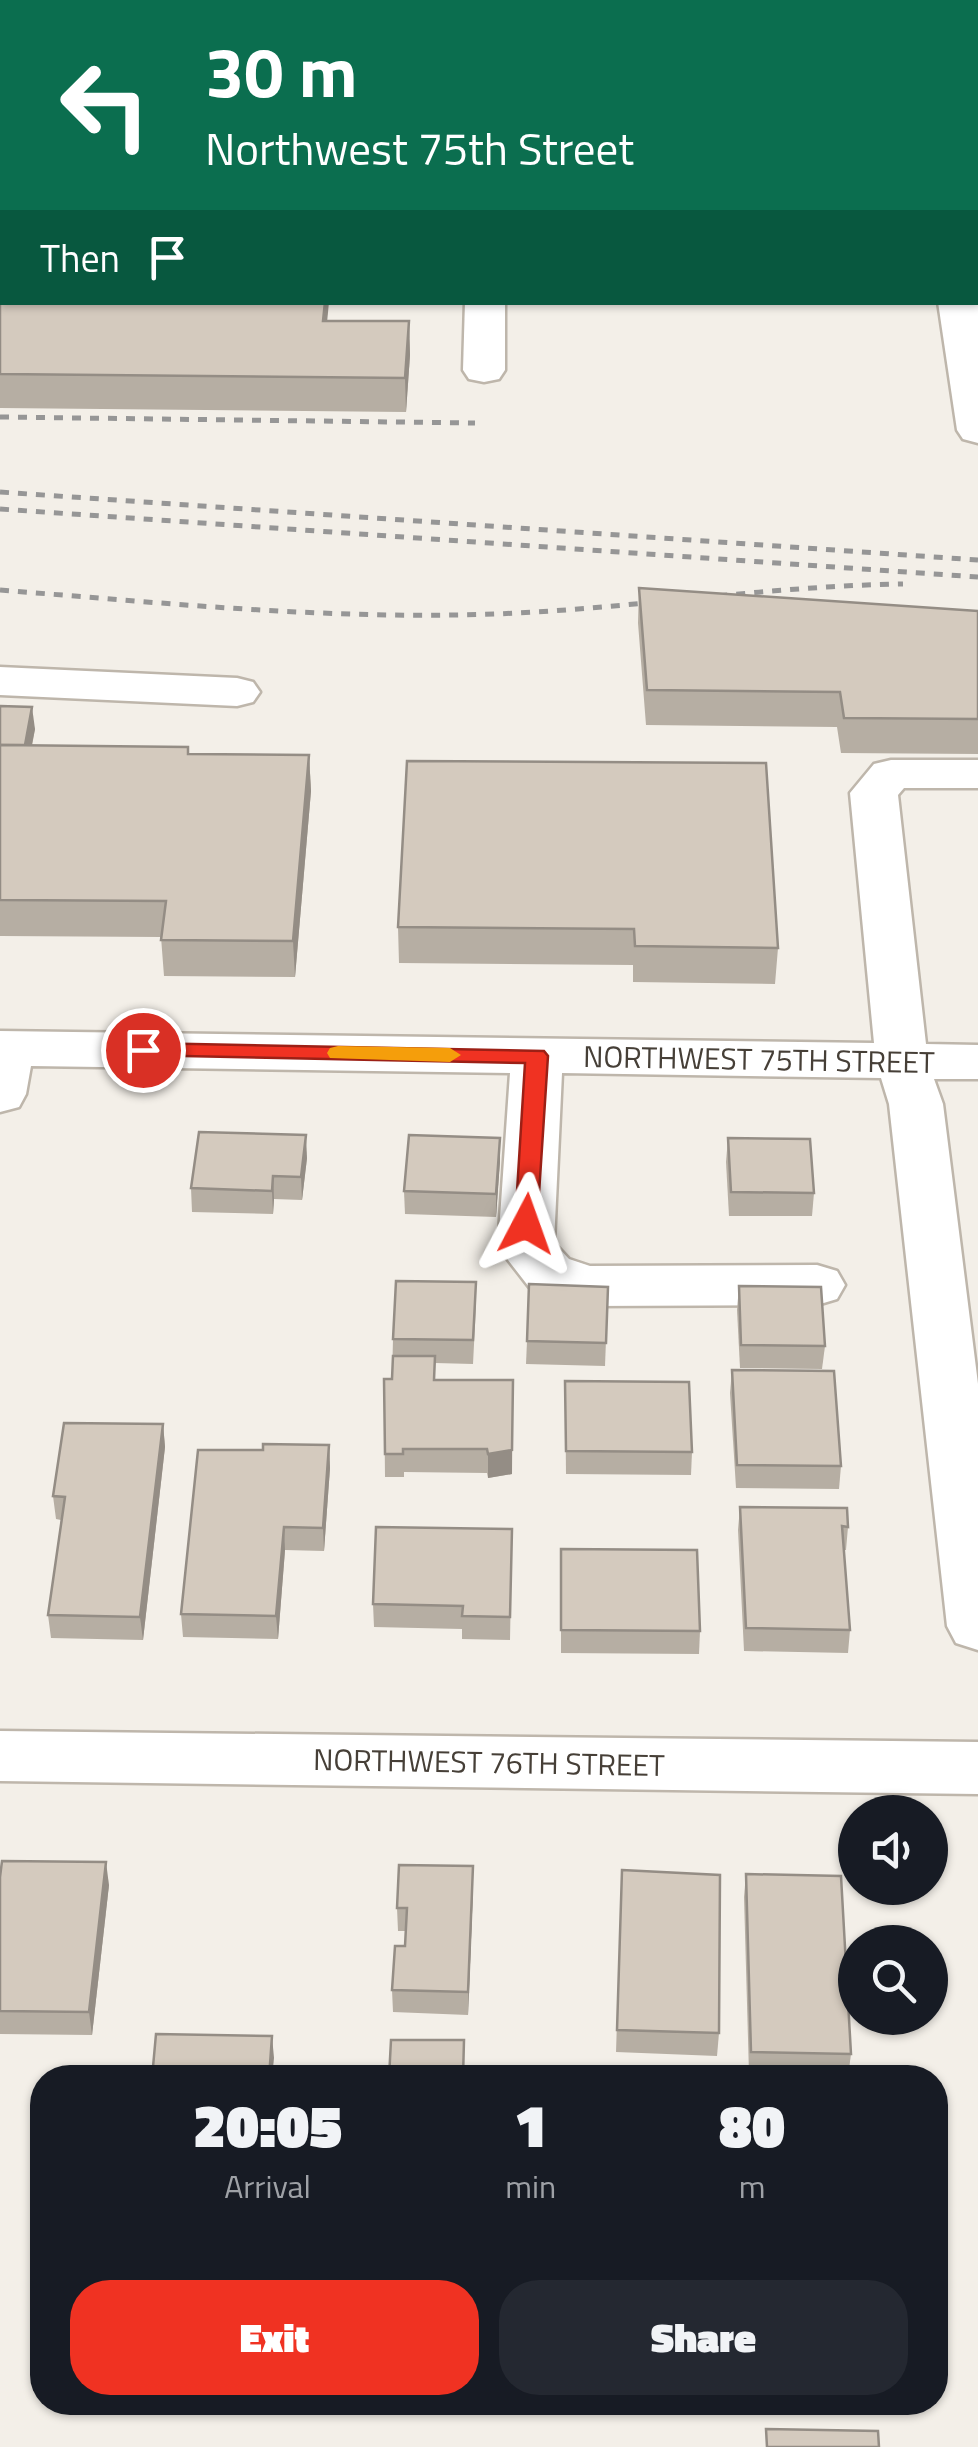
<!DOCTYPE html>
<html lang="en">
<head>
<meta charset="utf-8">
<style>
	body { margin:0; font-family:"Titillium Web",sans-serif; background:#242831; color:#f1f3f6; height:100vh; display:flex; flex-direction:column; font-size:38px; white-space:nowrap }
	* { box-sizing:border-box; margin:0 }
	p { font-size:32px; color:#9ea1a6 }
	.icon { flex:none; width:55px; height:55px; fill:none; stroke:currentColor; stroke-width:2; stroke-linecap:round; stroke-linejoin:round }
	.map { position:relative; flex:1; overflow:hidden }
	.details { position:absolute; left:30px; top:2065px; width:918px; height:350px; display:flex; flex-direction:column; background:#171b24; border-radius:40px; box-shadow:0 2px 8px #0004 }
	.details>* { flex:none }
	.hud { position:absolute; left:0px; top:0px; width:980px; height:305px; box-shadow:0 2px 8px #0004; background:#0b6e4f; color:#fff; overflow:hidden }
	.controls { position:absolute; left:838px; top:1795px; display:grid; gap:20px }
	.controls a { display:grid; place-items:center; width:110px; height:110px; border-radius:50%; background:#171b24; box-shadow:0 2px 8px #0004; font-size:50px }
	.pin { position:absolute; display:grid; place-items:center; width:85px; height:85px; color:#fff; margin:-42px; border:5px solid #fff; border-radius:50%; box-shadow:0 2px 10px #0007 }
	.me { position:absolute; width:110px; margin:-55px; rotate:4deg; stroke-linejoin:round; filter:drop-shadow(0 0 8px #0008) }
	.turn { display:flex; align-items:center; gap:35px; height:210px; padding:0 40px; font-size:45px }
	.turn .icon { width:130px; height:130px; stroke-width:2.5 }
	.turn b { display:block; font-size:70px; line-height:85px }
	.then { display:flex; align-items:center; height:95px; padding:0 40px; background:#0003; gap:20px; font-size:38px }
	.eta { display:flex; justify-content:space-evenly; align-items:center; height:170px; text-align:center }
	.eta b { font-size:60px; font-weight:800; line-height:70px }
	.action { display:flex; gap:20px; margin-top:auto; padding:20px 40px }
	.action a { flex:1; height:115px; border-radius:40px; background:#f03222; color:#fff; font-size:40px; font-weight:800; line-height:115px; text-align:center }
	.action a+a { background:#242831; color:#f1f3f6 }
	.map>svg:first-child { display:block }
	.lines { fill:none; stroke-linecap:round; stroke-linejoin:round }
	.minor-casing { stroke:#beb6ab; stroke-width:5 }
	.minor { fill:#fff; fill-rule:evenodd }
	.rail { stroke:#969696; stroke-width:5; stroke-dasharray:9 9; stroke-linecap:butt }
	.wall { fill:#b6aea3 }
	.shaded-wall { fill:#948d85 }
	.building { fill:#d4cabe; stroke:#948d85; stroke-width:2.5 }
	.route { fill:#f03222; stroke:#9c2016; stroke-width:2.5 }
	.slow { fill:#f59e0b }
	.labels { text-anchor:middle; dominant-baseline:central; stroke-width:10; stroke-linejoin:round; paint-order:stroke }
	.street-label { font-size:30px; fill:#463f37; stroke:#fff }
</style>
</head>
<body>
<div class="map">
<svg width="978" height="2447" viewBox="0 0 978 2447">
	<rect width="100%" height="100%" fill="#f3efe8"/>
	<g class="lines">
		<g class="minor-casing">
			<g id="minor">
				<rect x="0" y="24" width="2" height="22"/>
				<rect x="0" y="121" width="2" height="22"/>
				<polygon points="465,302 505,302 505,370 499,379 484,382 469,379 463,370"/>
				<polygon points="938,302 978,302 978,443 963,439 957,430"/>
				<polygon points="0,667 237,678 253,682 260,692 253,702 237,706 0,695"/>
				<polygon points="891,760 978,760 978,788 904,788 898,795 926,1044 978,1045 978,1079 934,1079 943,1104 978,1384 978,1650 956,1643 947,1626 889,1104 881,1078 562,1073 554,1243 569,1259 590,1266 817,1265 837,1271 845,1285 837,1299 817,1305 588,1306 529,1287 498,1247 510,1073 31,1066 26,1094 19,1107 0,1112 0,1031 874,1043 850,793 874,764"/>
				<polygon points="0,1731 978,1742 978,1794 0,1781"/>
			</g>
		</g>
		<use href="#minor" class="minor"/>
		<g class="rail">
			<polyline points="0,417 475,423"/>
			<polyline points="0,492 978,560"/>
			<polyline points="0,509 978,577"/>
			<path d="M0,590C164,603 329,620 494,614C630,609 766,586 903,584"/>
		</g>
	</g>
	<g class="wall">
		<polygon points="0,186 327,321 409,321 410,355 406,412 0,408"/>
		<polygon points="639,588 978,611 978,754 841,753 837,727 646,725 638,623"/>
		<polygon points="0,706 35,729 32,746 188,747 189,754 309,755 311,791 295,977 164,976 161,937 0,936"/>
		<polygon points="407,761 778,948 775,984 633,982 633,965 399,963 398,927"/>
		<polygon points="728,1138 814,1193 812,1216 729,1216 726,1162"/>
		<polygon points="307,1158 302,1200 274,1199 273,1214 192,1212 191,1188"/>
		<polygon points="500,1161 496,1217 405,1214 404,1191"/>
		<polygon points="739,1286 825,1346 822,1369 740,1368 737,1310"/>
		<polygon points="608,1287 605,1366 526,1364 527,1341"/>
		<polygon points="476,1305 473,1364 435,1363 435,1380 513,1380 512,1474 488,1478 487,1473 404,1472 404,1477 385,1477 384,1379 392,1379 393,1339"/>
		<polygon points="732,1370 841,1466 839,1489 736,1488 730,1393"/>
		<polygon points="565,1381 692,1452 691,1475 566,1474"/>
		<polygon points="163,1424 165,1447 143,1640 51,1638 48,1615 61,1520 56,1519 53,1496"/>
		<polygon points="329,1445 330,1468 324,1551 285,1550 278,1639 183,1637 181,1614 263,1450"/>
		<polygon points="740,1507 848,1527 846,1550 844,1550 850,1630 848,1653 744,1651 738,1530"/>
		<polygon points="512,1529 510,1640 462,1639 462,1629 374,1627 373,1604"/>
		<polygon points="561,1549 700,1631 699,1654 561,1653"/>
		<polygon points="622,1870 719,2033 717,2056 616,2052"/>
		<polygon points="746,1874 851,2054 848,2077 749,2074 744,1897"/>
		<polygon points="0,1877 109,1885 92,2035 0,2034"/>
		<polygon points="473,1889 468,2015 393,2012 392,1990 405,1946 406,1931 398,1931 397,1908"/>
	</g>
	<g class="shaded-wall">
		<polygon points="325,302 329,302 324,354 323,321"/>
		<polygon points="409,321 410,355 406,412 405,378"/>
		<polygon points="32,707 35,729 25,779 23,756"/>
		<polygon points="309,755 311,791 295,977 293,941"/>
		<polygon points="306,1135 307,1158 302,1200 301,1177"/>
		<polygon points="500,1138 500,1161 496,1217 496,1194"/>
		<polygon points="273,1176 274,1199 273,1214 272,1191"/>
		<polygon points="163,1424 165,1447 143,1640 140,1617"/>
		<polygon points="329,1445 330,1468 324,1551 323,1528"/>
		<polygon points="512,1450 512,1474 488,1478 488,1454"/>
		<polygon points="284,1527 285,1550 278,1639 276,1616"/>
		<polygon points="106,1862 109,1885 92,2035 89,2012"/>
		<polygon points="473,1866 473,1889 468,2015 468,1992"/>
		<polygon points="272,2036 274,2058 272,2078 269,2078"/>
	</g>
	<g class="building">
		<polygon points="0,186 2,186 2,302 325,302 323,321 409,321 405,378 0,374"/>
		<polygon points="639,588 978,611 978,719 844,718 840,692 647,690"/>
		<polygon points="0,706 32,707 25,745 0,745"/>
		<polygon points="0,745 188,747 188,754 309,755 293,941 161,940 166,901 0,900"/>
		<polygon points="407,761 766,763 778,948 635,946 634,929 398,927"/>
		<polygon points="199,1132 306,1135 301,1177 273,1176 272,1191 191,1188"/>
		<polygon points="409,1135 500,1138 496,1194 404,1191"/>
		<polygon points="728,1138 810,1139 814,1193 731,1192"/>
		<polygon points="396,1281 476,1282 473,1340 393,1339"/>
		<polygon points="529,1284 608,1287 606,1343 527,1341"/>
		<polygon points="739,1286 821,1287 825,1346 741,1345"/>
		<polygon points="393,1356 435,1356 434,1380 513,1380 512,1450 488,1454 487,1449 403,1449 403,1454 385,1454 384,1379 392,1379"/>
		<polygon points="732,1370 834,1371 841,1466 737,1465"/>
		<polygon points="565,1381 689,1382 692,1452 566,1451"/>
		<polygon points="64,1423 163,1424 140,1617 48,1615 65,1497 53,1496"/>
		<polygon points="263,1444 329,1445 323,1528 284,1527 276,1616 181,1614 198,1450 263,1450"/>
		<polygon points="740,1507 847,1508 848,1527 842,1526 850,1630 746,1628"/>
		<polygon points="376,1527 512,1529 510,1617 462,1616 463,1606 373,1604"/>
		<polygon points="561,1549 697,1550 700,1631 561,1630"/>
		<polygon points="2,1861 106,1862 89,2012 0,2011 0,1877"/>
		<polygon points="399,1865 473,1866 468,1992 392,1990 395,1946 405,1946 407,1908 397,1908"/>
		<polygon points="622,1870 720,1875 719,2033 617,2030"/>
		<polygon points="746,1874 841,1876 851,2054 751,2052"/>
		<polygon points="156,2034 272,2036 269,2078 152,2078"/>
		<polygon points="391,2040 464,2040 463,2078 389,2078"/>
		<polygon points="766,2429 878,2431 879,2447 767,2447"/>
	</g>
	<polygon class="route" points="143,1043 544,1051 548,1056 537,1224 526,1232 515,1224 525,1063 135,1055 132,1050"/>
	<polygon class="slow" points="338,1046 450,1048 461,1055 450,1062 330,1058 327,1053 330,1048"/>
	<g class="labels">
		<g class="street-label">
			<text transform="translate(759 1059) rotate(1)">NORTHWEST 75TH STREET</text>
			<text transform="translate(489 1762) rotate(1)">NORTHWEST 76TH STREET</text>
		</g>
	</g>
</svg>
<div class="controls">
<a><svg class="icon" aria-label="sound" viewBox="0 0 24 24"><path d="M4 9h4l5-4v14l-5-4H4zM17 9q2 3 0 6"/></svg></a>
<a><svg class="icon" aria-label="search" viewBox="0 0 24 24"><circle cx="10" cy="10" r="6"/><path d="M15 15l6 6"/></svg></a>
</div>
<div class="pin" style="left:143px;top:1050px;background:#d93025"><svg class="icon" aria-label="arrive" viewBox="0 0 24 24"><path d="M6 21V4h12l-3 4 3 4H6"/></svg></div>
<svg class="me" style="left:526px;top:1224px" viewBox="-20 -20 40 40"><path d="M0-17L14 15 0 8-14 15z" fill="#f03222" stroke="#fff" stroke-width="4"/></svg>
<div class="hud">
<div class="turn"><svg class="icon" aria-label="left" viewBox="0 0 24 24"><path d="M17 20v-9H6M10 6l-5 5 5 5"/></svg><div><b>30 m</b>Northwest 75th Street</div></div>
<div class="then">Then<svg class="icon" aria-label="arrive" viewBox="0 0 24 24"><path d="M6 21V4h12l-3 4 3 4H6"/></svg></div>
</div>
<section class="details">
<div class="eta">
<div><b>20:05</b><p>Arrival</p></div>
<div><b>1</b><p>min</p></div>
<div><b>80</b><p>m</p></div>
</div>
<div class="action"><a>Exit</a><a>Share</a></div>
</section>
</div>
</body>
</html>
